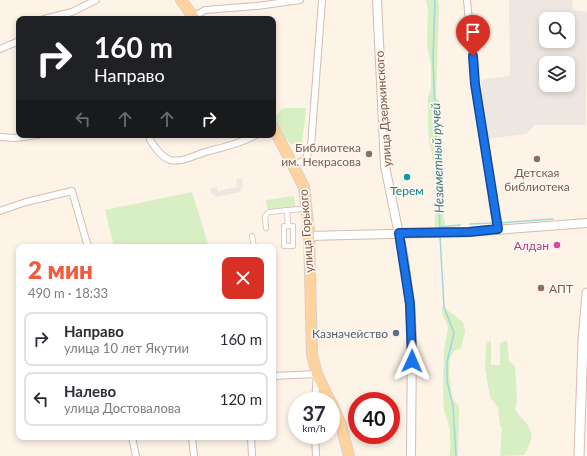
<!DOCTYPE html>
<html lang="ru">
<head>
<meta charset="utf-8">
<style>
	body { margin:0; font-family:Lato,sans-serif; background:#f7f7f7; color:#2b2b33; height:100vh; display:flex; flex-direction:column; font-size:15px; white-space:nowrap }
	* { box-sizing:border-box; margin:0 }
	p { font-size:13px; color:#7c7c81 }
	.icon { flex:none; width:22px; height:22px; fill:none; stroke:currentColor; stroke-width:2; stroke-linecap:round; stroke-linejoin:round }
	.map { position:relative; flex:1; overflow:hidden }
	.drawer { position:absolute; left:16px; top:244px; width:260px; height:196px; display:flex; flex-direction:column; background:#fff; border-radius:8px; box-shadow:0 2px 6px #0003 }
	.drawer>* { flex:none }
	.hud { position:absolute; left:16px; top:16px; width:260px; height:122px; border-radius:8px; box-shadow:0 2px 6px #0003; background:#202124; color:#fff; overflow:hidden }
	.buttons { position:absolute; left:539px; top:12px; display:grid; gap:8px }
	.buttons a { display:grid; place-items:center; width:36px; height:36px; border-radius:8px; background:#fff; box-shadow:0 2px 6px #0003; font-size:20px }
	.speed { position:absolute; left:288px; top:392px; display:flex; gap:8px; font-size:20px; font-weight:700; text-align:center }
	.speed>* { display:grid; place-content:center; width:52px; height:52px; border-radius:50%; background:#fff; box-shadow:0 2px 6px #0003; line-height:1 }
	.speed small { font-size:10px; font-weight:400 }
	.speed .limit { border:6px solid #d22; background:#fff; color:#111 }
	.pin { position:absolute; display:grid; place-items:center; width:34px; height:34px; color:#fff; margin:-41px -17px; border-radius:50% 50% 50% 0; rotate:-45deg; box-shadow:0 0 4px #0007 }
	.pin .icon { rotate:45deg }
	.me { position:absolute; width:44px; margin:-22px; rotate:1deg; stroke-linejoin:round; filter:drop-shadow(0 0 3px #0008) }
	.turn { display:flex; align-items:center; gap:14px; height:84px; padding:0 12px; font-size:18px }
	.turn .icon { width:52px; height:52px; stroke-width:2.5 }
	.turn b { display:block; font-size:28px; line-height:34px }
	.lanes { display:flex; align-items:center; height:38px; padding:0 12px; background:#0003; justify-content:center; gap:20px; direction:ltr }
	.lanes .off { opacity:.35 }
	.round { display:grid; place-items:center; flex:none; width:42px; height:42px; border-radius:8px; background:#f7f7f7 }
	.summary { display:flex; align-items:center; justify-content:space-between; height:68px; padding:0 12px }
	h1 { font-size:24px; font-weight:800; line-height:30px; color:#f35b41 }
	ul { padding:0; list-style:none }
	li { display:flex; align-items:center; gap:12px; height:54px; margin:0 8px 6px; padding:0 4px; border:2px solid #e1e1e2; border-radius:8px }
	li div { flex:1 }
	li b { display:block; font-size:15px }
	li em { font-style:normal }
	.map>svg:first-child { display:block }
	.industrial { fill:#eee6e1; fill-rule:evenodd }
	.green { fill:#d8eec3 }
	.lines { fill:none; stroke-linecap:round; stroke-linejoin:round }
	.stream { stroke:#9ed8dd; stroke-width:1.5 }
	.pedestrian-casing { stroke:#d4bcae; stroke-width:6 }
	.minor-casing { stroke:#d4bcae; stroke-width:8 }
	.tertiary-casing { stroke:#d4bcae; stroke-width:10 }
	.secondary-casing { stroke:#dabdad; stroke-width:11 }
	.primary-casing { stroke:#dad0cc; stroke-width:12 }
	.pedestrian { stroke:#fff; stroke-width:4.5 }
	.minor { stroke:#fff; stroke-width:6 }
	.tertiary { stroke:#fff; stroke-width:8 }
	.secondary { stroke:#fff; stroke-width:9 }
	.primary { stroke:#ffd39d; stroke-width:10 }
	.route-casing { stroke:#114b97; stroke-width:10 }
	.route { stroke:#1a73e8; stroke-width:7 }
	.education-dot { fill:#8d6e63; stroke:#fff7ef; stroke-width:1.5 }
	.culture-dot { fill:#0f9aa8; stroke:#fff7ef; stroke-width:1.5 }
	.hotel-dot { fill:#d1479c; stroke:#fff7ef; stroke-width:1.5 }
	.service-dot { fill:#5c6f8a; stroke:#fff7ef; stroke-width:1.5 }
	.labels { text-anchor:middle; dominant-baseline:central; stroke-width:3.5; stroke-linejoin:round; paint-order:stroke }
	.street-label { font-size:12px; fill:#7b5648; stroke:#fff7ef }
	.education-label { font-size:12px; fill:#785e54; stroke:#fff7ef; text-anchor:end }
	.culture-label { font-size:12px; fill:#0d838f; stroke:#fff7ef }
	.hotel-label { font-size:12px; fill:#b23c85; stroke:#fff7ef; text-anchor:end }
	.service-label { font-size:12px; fill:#4e5e75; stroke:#fff7ef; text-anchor:end }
	.water-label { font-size:13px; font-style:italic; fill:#3a7b82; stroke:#fff7ef }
</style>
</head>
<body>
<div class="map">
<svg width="587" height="456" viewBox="0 0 587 456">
	<rect width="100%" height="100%" fill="#fef3e7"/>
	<g class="industrial">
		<path d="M509,0H572L573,10L587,12L586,125H535L526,134L487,139L481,80L510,76ZM546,19H568V41H546ZM546,63H568V85H546Z"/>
		<polygon points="242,178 243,186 240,192 216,197 211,193 211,188 217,187 218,191 237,187 236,179"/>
	</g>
	<g class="green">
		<polygon points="426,0 438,0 439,7 436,99 439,100 438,112 444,172 443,214 446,229 435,228 436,170 429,142 428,125 428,97 431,88 431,66 427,44 428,11"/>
		<polygon points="283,108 306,108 302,145 291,144 273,125 273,118"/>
		<polygon points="192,192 209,247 114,247 105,210"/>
		<polygon points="294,196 296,211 268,214 266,200"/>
		<polygon points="442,306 463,322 465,331 461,348 454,351 450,357 449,371 452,398 459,406 458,456 450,456 450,430 444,409 443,392 444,350 448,327 442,313"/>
		<path d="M491,340V365H500V343L507,340L509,361L515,366L517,400L515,410C529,428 539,430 524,455L500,456L502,428L500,425L498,408L490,397L485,368L486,344Z"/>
	</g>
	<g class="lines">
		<g class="stream">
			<polyline points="435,0 433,60 440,230"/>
			<polyline points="499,223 553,219"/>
			<polyline points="470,224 492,223"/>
			<polyline points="440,227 460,225"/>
			<polyline points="440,236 444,307 454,333 447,362 447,381 453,406 456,456"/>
		</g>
		<g class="pedestrian-casing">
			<g id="pedestrian">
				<polyline points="287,210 288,226"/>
				<rect x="284" y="226" width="9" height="20"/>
				<polyline points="266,228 265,216 269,212 300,209"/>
				<polyline points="252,236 254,247"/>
			</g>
		</g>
		<g class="minor-casing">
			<g id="minor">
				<polyline points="467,0 475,84 498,229"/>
				<polyline points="193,17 205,10 257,6 300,0"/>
				<polyline points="44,19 72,12 96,0"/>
				<polyline points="0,49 19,41"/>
				<polyline points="0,137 15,138 38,135"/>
				<path d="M150,140C155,147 161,157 170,160C184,163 196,154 209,151C226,147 241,143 256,135"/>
				<polyline points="294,165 305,160 311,146 322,0"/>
				<polyline points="0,211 26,202 72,191 88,247"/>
				<polyline points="273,376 317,374 315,401"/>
				<polyline points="315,435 316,456"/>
				<polyline points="132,437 136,456"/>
				<polyline points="192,437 194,456"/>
				<polyline points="251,437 252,456"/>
			</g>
		</g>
		<g class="tertiary-casing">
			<g id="tertiary">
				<polyline points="377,0 385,166 404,259 410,304 412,337 411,456"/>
				<polyline points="309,236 469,232 587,223"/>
			</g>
		</g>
		<g class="secondary-casing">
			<polyline id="secondary" points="579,456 583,341 587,293"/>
		</g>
		<g class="primary-casing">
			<g id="primary">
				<polyline points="181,0 195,19"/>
				<polyline points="273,127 304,187 309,231 312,355 317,374 330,401"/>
				<polyline points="331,402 341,425 349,456"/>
			</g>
		</g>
		<use href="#pedestrian" class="pedestrian"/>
		<use href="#minor" class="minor"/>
		<use href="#tertiary" class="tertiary"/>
		<use href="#secondary" class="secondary"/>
		<use href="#primary" class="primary"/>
	</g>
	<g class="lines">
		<g class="route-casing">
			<polyline id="route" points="412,361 410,304 399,233 469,232 498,229 475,84 473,56"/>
		</g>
		<use href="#route" class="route"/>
	</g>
	<g class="education-dot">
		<circle cx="369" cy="154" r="4"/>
		<circle cx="537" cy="159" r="4"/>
		<circle cx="541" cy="288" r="4"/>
	</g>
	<circle class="culture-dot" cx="407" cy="177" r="4"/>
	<circle class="hotel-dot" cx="557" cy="245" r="4"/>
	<circle class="service-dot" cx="396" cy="333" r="4"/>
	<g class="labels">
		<g class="street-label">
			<text transform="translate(383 109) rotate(-94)">улица Дзержинского</text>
			<text transform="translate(306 231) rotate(-94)">улица Горького</text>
		</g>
		<g class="education-label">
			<text x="361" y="147">Библиотека<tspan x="361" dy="14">им. Некрасова</tspan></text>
			<text x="537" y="172" text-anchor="middle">Детская<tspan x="537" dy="14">библиотека</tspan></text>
			<text x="549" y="288" text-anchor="start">АПТ</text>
		</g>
		<g class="culture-label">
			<text x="407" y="190">Терем</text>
		</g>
		<g class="hotel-label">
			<text x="549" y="245">Алдан</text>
		</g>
		<g class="service-label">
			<text x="388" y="333">Казначейство</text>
		</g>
		<g class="water-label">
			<text transform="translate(437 158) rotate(-92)">Незаметный ручей</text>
		</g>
	</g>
</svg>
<div class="buttons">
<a><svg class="icon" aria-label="search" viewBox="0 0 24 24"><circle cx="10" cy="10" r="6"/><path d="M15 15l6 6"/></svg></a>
<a><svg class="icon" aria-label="layers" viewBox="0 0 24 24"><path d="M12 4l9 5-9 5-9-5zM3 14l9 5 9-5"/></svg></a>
</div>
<div class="speed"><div>37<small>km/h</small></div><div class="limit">40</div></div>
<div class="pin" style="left:473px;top:56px;background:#d93025"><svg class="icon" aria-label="arrive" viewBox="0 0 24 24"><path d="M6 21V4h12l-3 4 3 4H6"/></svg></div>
<svg class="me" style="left:412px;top:361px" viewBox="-20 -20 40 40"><path d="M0-17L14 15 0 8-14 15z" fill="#1a73e8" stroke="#fff" stroke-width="4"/></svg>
<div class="hud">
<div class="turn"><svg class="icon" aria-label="right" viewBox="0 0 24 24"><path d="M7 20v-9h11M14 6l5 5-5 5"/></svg><div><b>160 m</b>Направо</div></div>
<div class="lanes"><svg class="icon off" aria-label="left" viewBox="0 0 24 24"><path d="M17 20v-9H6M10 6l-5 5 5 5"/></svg><svg class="icon off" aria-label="ahead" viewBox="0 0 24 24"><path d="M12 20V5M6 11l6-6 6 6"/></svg><svg class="icon off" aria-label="ahead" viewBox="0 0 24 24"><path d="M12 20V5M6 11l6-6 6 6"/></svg><svg class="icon" aria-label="right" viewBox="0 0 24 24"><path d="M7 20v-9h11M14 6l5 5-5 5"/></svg></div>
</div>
<section class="drawer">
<div class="summary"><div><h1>2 мин</h1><p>490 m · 18:33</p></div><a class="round" style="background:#d93025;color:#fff"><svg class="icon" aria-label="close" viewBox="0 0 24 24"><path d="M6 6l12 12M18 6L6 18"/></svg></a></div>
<ul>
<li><svg class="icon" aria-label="right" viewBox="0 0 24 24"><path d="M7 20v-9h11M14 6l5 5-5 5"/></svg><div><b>Направо</b><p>улица 10 лет Якутии</p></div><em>160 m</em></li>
<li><svg class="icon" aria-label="left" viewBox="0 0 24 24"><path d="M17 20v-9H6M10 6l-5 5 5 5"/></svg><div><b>Налево</b><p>улица Достовалова</p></div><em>120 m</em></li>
</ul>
</section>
</div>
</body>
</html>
